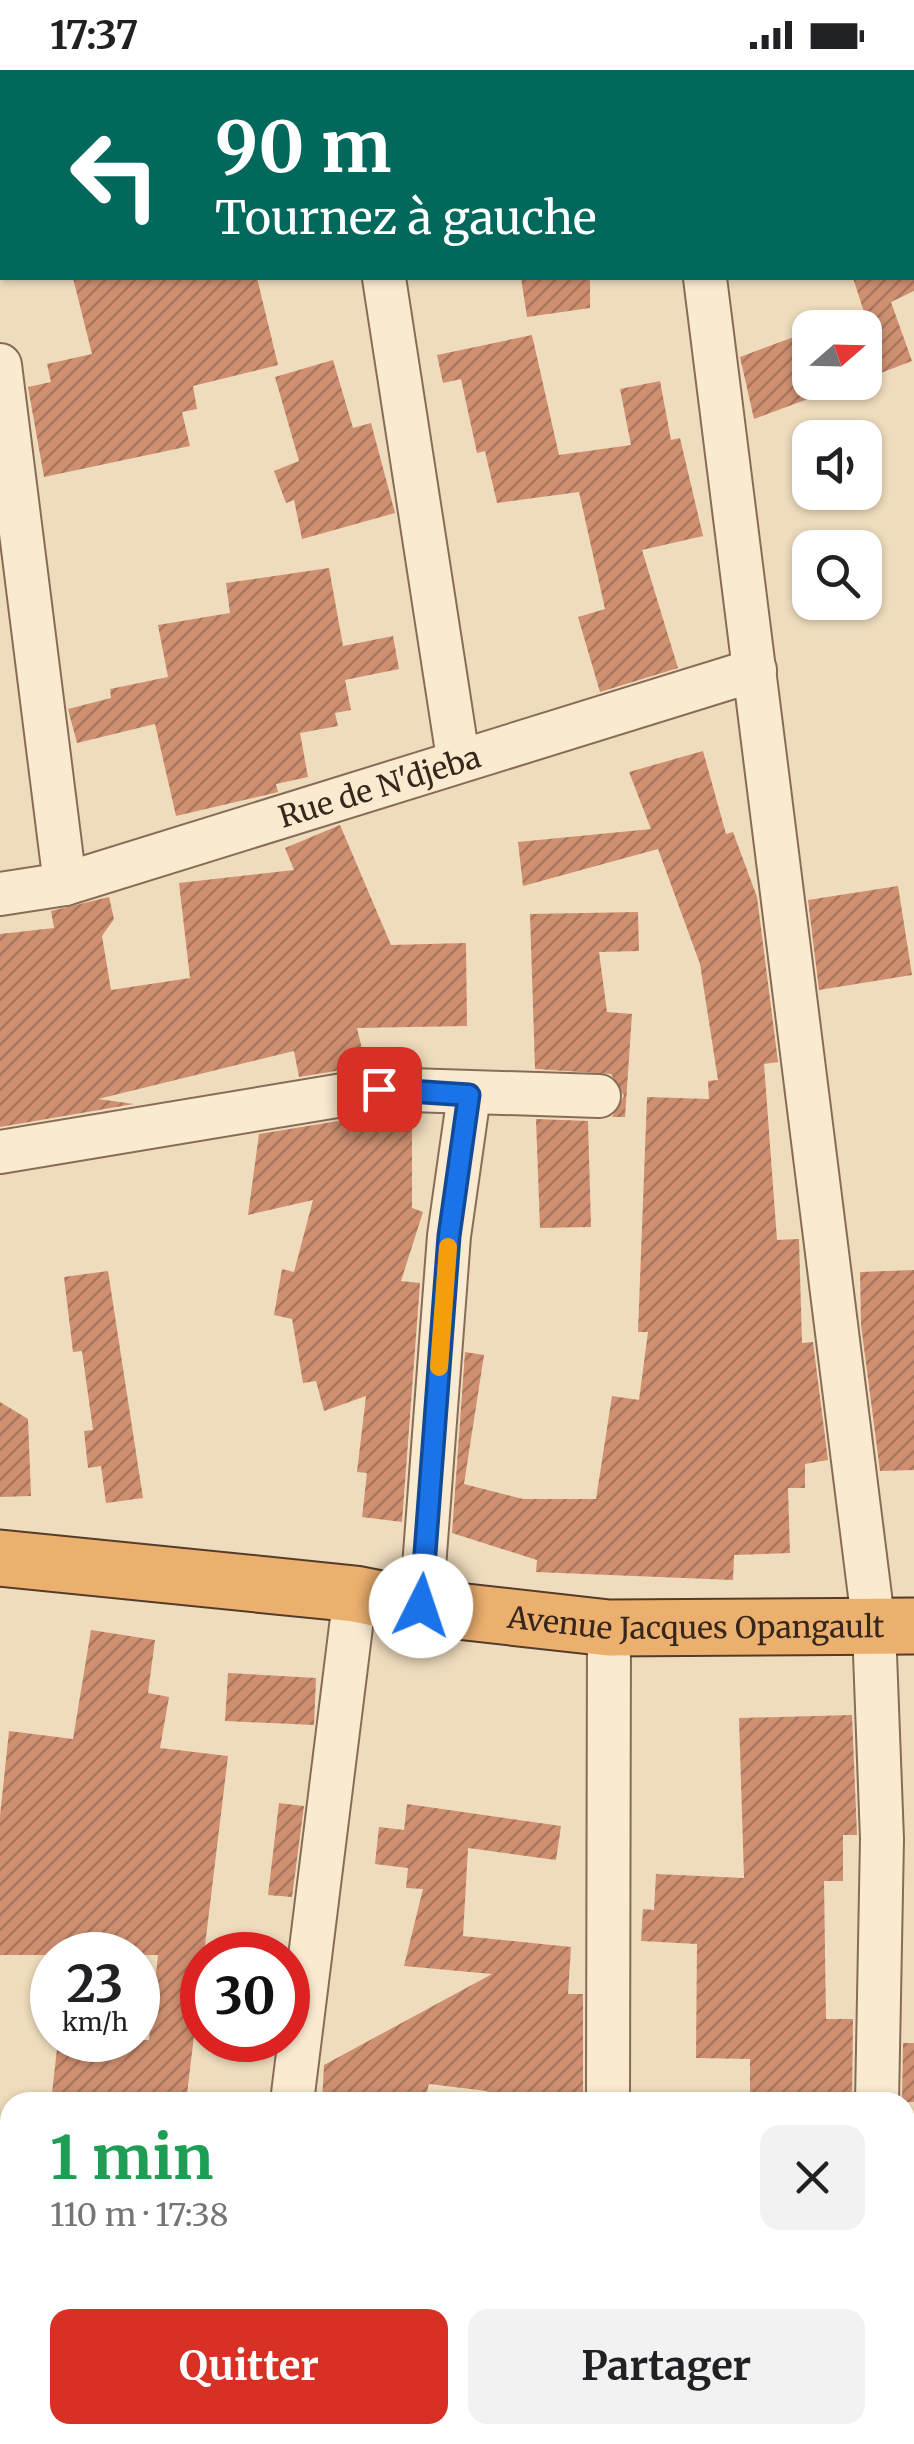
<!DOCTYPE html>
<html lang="fr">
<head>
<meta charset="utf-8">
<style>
	body { margin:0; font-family:Merriweather,serif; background:#f2f2f2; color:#202124; height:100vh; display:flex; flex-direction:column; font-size:38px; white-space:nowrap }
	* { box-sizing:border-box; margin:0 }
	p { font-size:32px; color:#757577 }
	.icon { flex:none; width:55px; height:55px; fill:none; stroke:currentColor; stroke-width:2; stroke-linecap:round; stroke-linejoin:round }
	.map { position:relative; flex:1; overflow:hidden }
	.drawer { position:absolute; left:0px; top:2022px; width:915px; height:352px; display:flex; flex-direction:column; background:#fff; border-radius:30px 30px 0 0; box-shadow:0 2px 8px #0004 }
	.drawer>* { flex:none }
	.guide { position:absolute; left:0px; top:0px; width:915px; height:210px; box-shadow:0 2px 8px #0004; background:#00695c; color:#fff; overflow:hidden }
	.needle { width:65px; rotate:70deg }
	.fabs { position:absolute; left:792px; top:240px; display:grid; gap:20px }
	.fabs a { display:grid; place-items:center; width:90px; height:90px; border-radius:20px; background:#fff; box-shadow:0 2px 8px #0004; font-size:50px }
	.speed { position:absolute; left:30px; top:1862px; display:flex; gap:20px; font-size:50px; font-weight:700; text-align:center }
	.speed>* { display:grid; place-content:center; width:130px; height:130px; border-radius:50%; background:#fff; box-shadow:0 2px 8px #0004; line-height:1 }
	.speed small { font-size:25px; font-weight:400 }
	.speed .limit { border:15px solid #d22; background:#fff; color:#111 }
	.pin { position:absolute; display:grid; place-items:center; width:85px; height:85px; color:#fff; margin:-42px; border-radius:20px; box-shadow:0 5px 15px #0006 }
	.me { position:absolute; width:110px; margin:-55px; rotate:4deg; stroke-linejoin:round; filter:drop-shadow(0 0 8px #0008) }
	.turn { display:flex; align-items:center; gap:35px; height:210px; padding:0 50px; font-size:45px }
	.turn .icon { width:130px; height:130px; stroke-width:2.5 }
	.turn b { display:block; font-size:70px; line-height:85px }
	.round { display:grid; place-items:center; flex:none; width:105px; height:105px; border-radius:20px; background:#f2f2f2 }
	.overview { display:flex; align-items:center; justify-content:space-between; height:170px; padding:0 50px }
	h1 { font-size:60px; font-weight:700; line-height:75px; color:#1e9e55 }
	.cta { display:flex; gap:20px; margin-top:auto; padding:20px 50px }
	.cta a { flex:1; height:115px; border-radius:20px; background:#d93025; color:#fff; font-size:40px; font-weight:700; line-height:115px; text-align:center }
	.cta a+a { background:#f2f2f2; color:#202124 }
	.status { display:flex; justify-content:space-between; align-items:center; height:70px; padding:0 50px; background:#fff; direction:ltr }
	.status svg { height:28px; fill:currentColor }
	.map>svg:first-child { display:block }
	.building { fill:url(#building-hatch) }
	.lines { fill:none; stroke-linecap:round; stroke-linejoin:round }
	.minor-casing { stroke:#886c56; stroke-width:46 }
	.trunk-casing { stroke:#553b2a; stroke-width:59 }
	.minor { stroke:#faead0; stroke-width:42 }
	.trunk { stroke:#ecb06e; stroke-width:55 }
	.route-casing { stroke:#114b97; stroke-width:25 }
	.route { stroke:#1a73e8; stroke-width:18 }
	.slow { stroke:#f59e0b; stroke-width:18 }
	.labels { text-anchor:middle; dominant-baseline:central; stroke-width:8; stroke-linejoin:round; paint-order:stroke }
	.street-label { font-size:30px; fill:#37261b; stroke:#f7e7cd }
</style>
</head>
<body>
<div class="status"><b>17:37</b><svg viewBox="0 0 49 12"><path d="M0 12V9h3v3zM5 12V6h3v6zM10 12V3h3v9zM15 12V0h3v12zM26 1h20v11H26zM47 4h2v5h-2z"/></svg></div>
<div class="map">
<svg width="914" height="2374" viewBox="0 0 914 2374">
	<defs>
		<pattern id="building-hatch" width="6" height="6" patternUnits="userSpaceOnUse" patternTransform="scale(2.5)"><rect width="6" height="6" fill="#cf9071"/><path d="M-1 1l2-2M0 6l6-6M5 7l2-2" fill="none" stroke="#a9755c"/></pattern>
	</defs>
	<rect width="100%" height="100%" fill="#efdcbd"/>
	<g class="building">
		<polygon points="73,208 257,208 278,295 193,316 197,339 182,342 190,376 44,407 28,317 51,312 47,294 92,284"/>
		<polygon points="521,208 590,208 590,238 527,247"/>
		<polygon points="853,208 914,208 914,221 891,232 912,291 865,309 865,258 820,258 864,242"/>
		<polygon points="810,261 810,312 854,312 754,349 740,287"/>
		<polygon points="532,265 559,385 631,375 620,319 660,311 671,370 680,368 703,466 642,480 678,598 600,622 578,547 605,539 579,422 497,433 485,381 477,383 461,309 443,313 437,285"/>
		<polygon points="333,290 353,358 371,353 395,443 302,469 294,430 286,433 274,401 299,391 275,307"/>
		<polygon points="329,498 343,576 393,566 399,599 345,610 351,640 335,643 338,656 300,663 308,707 276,714 278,722 270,724 176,746 155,654 77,673 68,639 111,628 110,619 168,607 158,555 230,543 226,513"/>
		<polygon points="703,681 726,764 733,762 757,827 778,992 764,994 777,1170 799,1169 802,1273 813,1272 828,1390 805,1394 805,1418 788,1418 790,1483 734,1485 733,1510 536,1502 537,1490 452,1463 465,1282 484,1285 464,1414 523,1429 596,1429 612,1326 639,1330 648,1262 638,1262 647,1027 709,1029 708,1011 718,1010 700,894 658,779 523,816 518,772 651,759 629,702"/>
		<polygon points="340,755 391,875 466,873 467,956 357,958 366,996 299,1007 294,981 98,1029 134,1034 0,1057 0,864 54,858 51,841 109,827 114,849 102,866 111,920 190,908 179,813 294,800 285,778"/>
		<polygon points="898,816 912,905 819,920 808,830"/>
		<polygon points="638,842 639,881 599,882 607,942 632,944 625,1047 612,1047 624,1026 611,1004 535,999 530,844"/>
		<polygon points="381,1044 403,1045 403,1053 412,1051 412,1138 423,1142 401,1211 420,1213 402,1452 362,1447 367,1403 357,1402 366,1326 324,1341 316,1311 303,1313 292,1249 274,1245 282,1199 294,1202 313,1130 248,1145 259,1064"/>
		<polygon points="536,1049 588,1051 591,1157 540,1158"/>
		<polygon points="914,1200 914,1400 880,1401 861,1255 860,1202"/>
		<polygon points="108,1201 143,1428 106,1433 101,1396 88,1398 84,1361 93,1360 82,1281 73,1282 64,1207"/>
		<polygon points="0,1332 28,1349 31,1426 0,1427"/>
		<polygon points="91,1560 155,1570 148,1623 169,1627 160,1678 228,1686 186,2032 51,2032 58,1970 149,1970 158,1885 0,1885 0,1746 9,1661 73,1669"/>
		<polygon points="228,1603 316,1608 314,1655 225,1651"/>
		<polygon points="852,1645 857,1765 843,1765 843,1811 824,1811 826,1949 853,1949 852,2032 750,2032 750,1989 696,1988 697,1874 641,1871 643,1839 654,1840 656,1804 744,1808 739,1648"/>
		<polygon points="279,1733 304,1736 292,1827 268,1825"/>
		<polygon points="407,1734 561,1756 556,1790 468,1778 463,1866 571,1877 568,1924 583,1924 583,2032 486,2032 487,2021 429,2014 424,2032 322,2032 324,1995 492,1904 404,1896 423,1819 406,1818 408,1798 375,1794 379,1757 404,1760"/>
		<polygon points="903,1973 914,1973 914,2032 902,2032"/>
	</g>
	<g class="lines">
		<g class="minor-casing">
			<g id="minor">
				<polyline points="352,0 352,2"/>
				<polyline points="679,0 679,2"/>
				<polyline points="384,208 458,688"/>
				<polyline points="705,208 874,1558 882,1769 877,2032"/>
				<polyline points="0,295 65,814"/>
				<path id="s1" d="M0,824L65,814L755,600"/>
				<polyline points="0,1082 379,1019 599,1026"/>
				<polyline points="421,1537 449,1166 469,1025"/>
				<polyline points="292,2032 355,1524"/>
				<polyline points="608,2032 609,1558"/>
				<polyline points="266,2374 266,2365"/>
				<polyline points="593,2374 593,2365"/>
				<polyline points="875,2374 875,2365"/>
			</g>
		</g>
		<g class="trunk-casing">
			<g id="trunk">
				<path id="s2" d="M0,1488L355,1524L421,1537L609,1558L914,1556"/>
			</g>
		</g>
		<use href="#minor" class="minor"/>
		<use href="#trunk" class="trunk"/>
	</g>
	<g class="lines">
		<g class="route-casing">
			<polyline id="route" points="379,1019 469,1025 449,1166 421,1536"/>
		</g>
		<use href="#route" class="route"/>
		<polyline class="slow" points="439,1297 448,1177"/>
	</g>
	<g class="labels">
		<g class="street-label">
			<text stroke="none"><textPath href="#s1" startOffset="395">Rue de N'djeba</textPath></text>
			<text stroke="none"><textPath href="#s2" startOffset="700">Avenue Jacques Opangault</textPath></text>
		</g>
	</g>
</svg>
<div class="fabs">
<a><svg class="needle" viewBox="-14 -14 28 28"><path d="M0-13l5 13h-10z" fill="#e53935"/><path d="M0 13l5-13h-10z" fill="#757577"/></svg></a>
<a><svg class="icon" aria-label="sound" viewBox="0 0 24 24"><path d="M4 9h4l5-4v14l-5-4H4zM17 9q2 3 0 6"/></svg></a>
<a><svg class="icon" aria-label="search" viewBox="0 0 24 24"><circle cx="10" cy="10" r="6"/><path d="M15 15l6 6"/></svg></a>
</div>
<div class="speed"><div>23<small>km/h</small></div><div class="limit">30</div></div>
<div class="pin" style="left:379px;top:1019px;background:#d93025"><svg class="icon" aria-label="arrive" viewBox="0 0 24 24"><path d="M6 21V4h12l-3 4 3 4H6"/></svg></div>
<svg class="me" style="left:421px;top:1536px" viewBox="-20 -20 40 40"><circle r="19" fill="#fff"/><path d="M0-13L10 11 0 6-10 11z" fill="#1a73e8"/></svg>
<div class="guide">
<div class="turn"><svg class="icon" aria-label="left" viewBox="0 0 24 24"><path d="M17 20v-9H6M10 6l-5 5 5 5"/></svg><div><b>90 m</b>Tournez à gauche</div></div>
</div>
<section class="drawer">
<div class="overview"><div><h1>1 min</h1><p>110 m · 17:38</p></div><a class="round"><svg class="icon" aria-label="close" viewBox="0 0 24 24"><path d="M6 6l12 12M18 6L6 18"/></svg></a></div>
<div class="cta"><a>Quitter</a><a>Partager</a></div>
</section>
</div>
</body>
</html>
